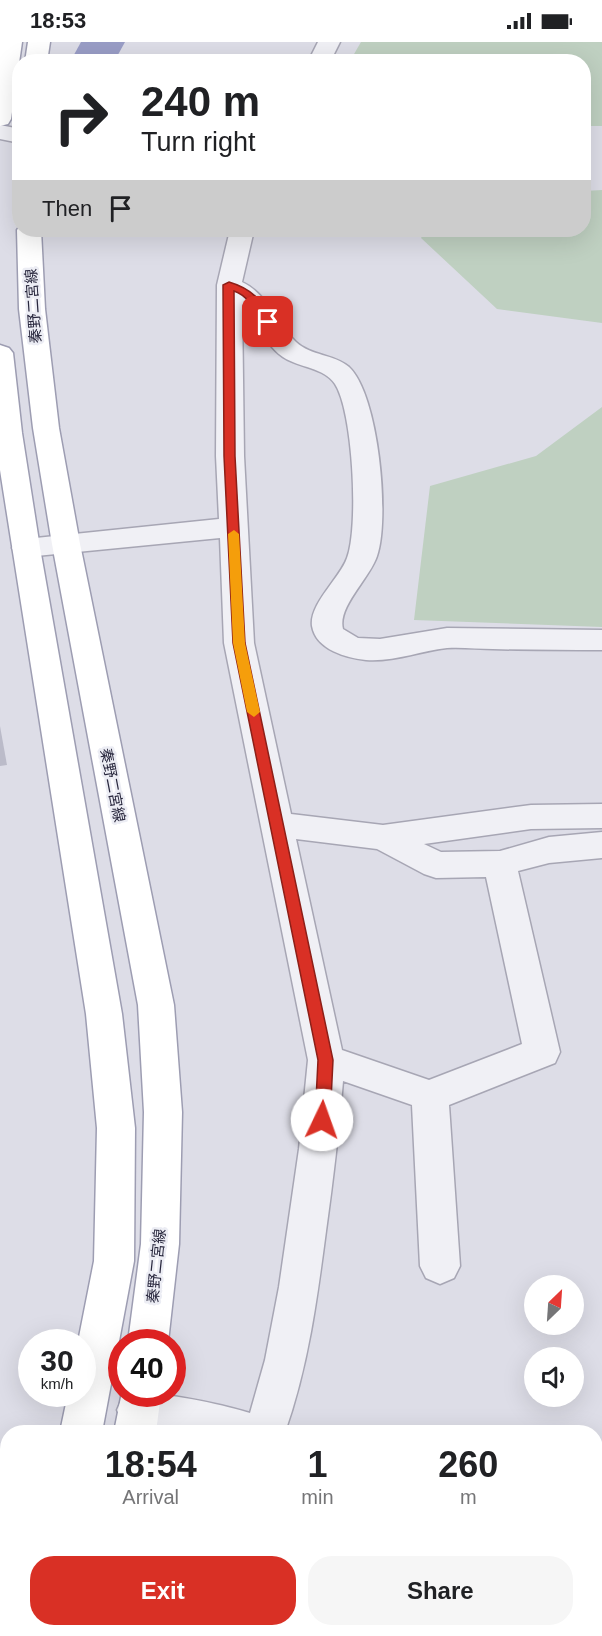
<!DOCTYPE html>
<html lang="en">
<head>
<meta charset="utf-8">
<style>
	body { margin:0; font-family:Arial,"Noto Sans JP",sans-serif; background:#f6f6f6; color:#202124; height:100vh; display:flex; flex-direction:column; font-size:22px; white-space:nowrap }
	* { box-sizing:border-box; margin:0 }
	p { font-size:20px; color:#757577 }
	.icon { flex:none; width:33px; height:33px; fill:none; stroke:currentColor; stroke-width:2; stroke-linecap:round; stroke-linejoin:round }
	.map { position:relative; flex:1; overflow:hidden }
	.details { position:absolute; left:0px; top:1383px; width:603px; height:212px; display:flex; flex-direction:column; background:#fff; border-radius:24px 24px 0 0; box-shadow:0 6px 24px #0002 }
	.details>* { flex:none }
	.banner { position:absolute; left:12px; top:12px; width:579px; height:183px; border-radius:24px; box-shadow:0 6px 24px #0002; background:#fff; color:#202124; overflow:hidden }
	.needle { width:39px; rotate:25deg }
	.tools { position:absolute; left:524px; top:1233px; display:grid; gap:12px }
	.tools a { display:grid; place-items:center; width:60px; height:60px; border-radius:50%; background:#fff; box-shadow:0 6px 24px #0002; font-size:30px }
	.speed { position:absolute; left:18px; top:1287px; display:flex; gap:12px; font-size:30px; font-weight:700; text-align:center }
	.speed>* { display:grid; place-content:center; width:78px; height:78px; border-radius:50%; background:#fff; box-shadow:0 6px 24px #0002; line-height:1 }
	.speed small { font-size:15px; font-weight:400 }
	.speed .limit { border:9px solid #d22; background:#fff; color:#111 }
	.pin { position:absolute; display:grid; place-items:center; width:51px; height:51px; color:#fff; margin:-26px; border-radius:12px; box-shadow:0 3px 9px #0006 }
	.me { position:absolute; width:66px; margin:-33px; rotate:3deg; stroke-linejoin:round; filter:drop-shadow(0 0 4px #0008) }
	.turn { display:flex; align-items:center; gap:21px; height:126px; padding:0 30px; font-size:27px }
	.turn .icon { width:78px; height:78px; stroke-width:2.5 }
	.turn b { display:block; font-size:42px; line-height:51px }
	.then { display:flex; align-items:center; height:57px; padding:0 30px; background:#0003; gap:12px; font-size:22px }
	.eta { display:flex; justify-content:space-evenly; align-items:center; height:102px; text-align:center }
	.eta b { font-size:36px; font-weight:700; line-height:42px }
	.primary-button { display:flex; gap:12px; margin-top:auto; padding:12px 30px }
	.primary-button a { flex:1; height:69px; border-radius:24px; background:#d93025; color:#fff; font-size:24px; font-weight:700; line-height:69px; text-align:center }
	.primary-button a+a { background:#f6f6f6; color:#202124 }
	.status { display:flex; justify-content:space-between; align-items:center; height:42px; padding:0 30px; background:#fff; direction:ltr }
	.status svg { height:16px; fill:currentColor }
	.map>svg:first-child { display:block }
	.green { fill:#bfd0c1 }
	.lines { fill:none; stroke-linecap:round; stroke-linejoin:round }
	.river { fill:#999dc6; fill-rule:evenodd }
	.building { fill:#bbbbc9 }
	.minor-casing { stroke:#a7a6b4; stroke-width:3 }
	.major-casing { stroke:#9d9db2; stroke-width:3 }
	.minor { fill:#f0f0f5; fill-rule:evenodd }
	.major { fill:#fff; fill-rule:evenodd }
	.route { fill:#d93025; stroke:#8d1f18; stroke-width:1.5 }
	.slow { fill:#f59e0b }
	.labels { text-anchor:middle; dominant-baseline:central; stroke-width:5; stroke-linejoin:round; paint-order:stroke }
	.street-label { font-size:15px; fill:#28273d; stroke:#ecedf4 }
</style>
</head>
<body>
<div class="status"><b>18:53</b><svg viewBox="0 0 49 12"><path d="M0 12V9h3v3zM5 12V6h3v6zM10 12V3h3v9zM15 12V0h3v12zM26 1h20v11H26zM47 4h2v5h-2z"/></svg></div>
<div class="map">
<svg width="602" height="1594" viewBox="0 0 602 1594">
	<rect width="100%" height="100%" fill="#dddde7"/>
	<g class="green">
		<polygon points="361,0 602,0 602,84 584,84 584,20 350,19"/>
		<polygon points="602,148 602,281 497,267 421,196 426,188 584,188 584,149"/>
		<polygon points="602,365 602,585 414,578 430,444 536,414"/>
	</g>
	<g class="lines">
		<polygon class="river" points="81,0 125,0 114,20 70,20"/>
	</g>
	<polygon class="building" points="0,684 7,723 0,724"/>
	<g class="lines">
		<g class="minor-casing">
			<g id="minor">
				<polygon points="318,0 340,0 330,20 308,20"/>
				<polygon points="0,83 20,87 20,101 0,97"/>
				<path d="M230,188H254L242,240C269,253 275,281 296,300C311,314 334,312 349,325C379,353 390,477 377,514C370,536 337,565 343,587L358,596L380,597L447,586L602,588V608C566,608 529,608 493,607C478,607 462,605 447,606C420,609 394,620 366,618C347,616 316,608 312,584C309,562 340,536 347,516C359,485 353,369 335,342C324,325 299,326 283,315C264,302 257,278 242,262L244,414L254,601L291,772L383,783L531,763L602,762V786L531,787L424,802L441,810L500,809L549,795L602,790V816L549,821L518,829L560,1010L555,1021L449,1063L460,1224L454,1236L440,1242L426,1236L420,1224L412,1063L343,1039C339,1089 333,1139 326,1189C317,1258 308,1325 285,1390H152L123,1382L117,1368L123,1354C147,1345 224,1363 250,1371L265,1318L279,1245L299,1107L308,1018L224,601L220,496L26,515L16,513L12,506L16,499L26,497L219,477L216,414L217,243ZM296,797L377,807L424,832L436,836L486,835L522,1002L429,1038L342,1008Z"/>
				<polygon points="602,1532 602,1583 596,1585 596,1535"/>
				<polygon points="148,1587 195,1587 192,1594 145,1594"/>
				<polygon points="536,1587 586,1587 583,1594 533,1594"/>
			</g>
		</g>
		<g class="major-casing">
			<g id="major">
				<polygon points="0,0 22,0 11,77 8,82 0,84"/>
				<polygon points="28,0 50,0 47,20 25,20"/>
				<polygon points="20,184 20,188 41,188 45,267 59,386 80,502 174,963 182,1070 179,1202 168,1300 128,1300 141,1202 144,1070 138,963 52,502 33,386 19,267 17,188"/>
				<polygon points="0,303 9,306 13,311 22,391 40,506 122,972 135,1086 134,1219 102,1390 60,1390 68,1352 82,1352 82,1300 78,1300 94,1219 97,1086 86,972 0,428"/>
				<polygon points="122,1350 122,1352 161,1352 156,1390 114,1390"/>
				<polygon points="36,1587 124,1587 122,1594 37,1594"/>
			</g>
		</g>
		<use href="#minor" class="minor"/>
		<use href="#major" class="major"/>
	</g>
	<path class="route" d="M229,240C253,247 262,259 273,280L264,283C256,270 249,254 234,249L235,414L245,601L333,1018L330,1078L328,1083L322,1085L317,1083L315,1078L318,1018L233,601L224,414L223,243Z"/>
	<polygon class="slow" points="234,488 239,492 245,601 260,670 254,675 247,670 233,601 228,492"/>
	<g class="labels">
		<g class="street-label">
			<text transform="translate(33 264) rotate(-94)">秦野二宮線</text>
			<text transform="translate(113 743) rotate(79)">秦野二宮線</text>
			<text transform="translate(156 1224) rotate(-84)">秦野二宮線</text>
		</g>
	</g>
</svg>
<div class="tools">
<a><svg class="needle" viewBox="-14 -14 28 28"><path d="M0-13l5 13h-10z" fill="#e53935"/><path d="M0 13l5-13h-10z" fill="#757577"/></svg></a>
<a><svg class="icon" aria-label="sound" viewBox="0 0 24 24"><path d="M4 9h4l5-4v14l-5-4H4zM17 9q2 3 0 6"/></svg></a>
</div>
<div class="speed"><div>30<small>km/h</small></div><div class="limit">40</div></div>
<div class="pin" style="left:268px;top:280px;background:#d93025"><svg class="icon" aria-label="arrive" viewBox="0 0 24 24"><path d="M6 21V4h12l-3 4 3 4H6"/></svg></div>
<svg class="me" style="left:322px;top:1078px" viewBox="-20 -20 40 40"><circle r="19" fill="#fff"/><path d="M0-13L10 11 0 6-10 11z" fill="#d93025"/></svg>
<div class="banner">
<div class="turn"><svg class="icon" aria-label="right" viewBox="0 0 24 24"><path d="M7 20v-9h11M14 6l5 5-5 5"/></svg><div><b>240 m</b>Turn right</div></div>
<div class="then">Then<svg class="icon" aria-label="arrive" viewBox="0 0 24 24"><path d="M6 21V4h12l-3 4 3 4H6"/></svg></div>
</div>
<section class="details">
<div class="eta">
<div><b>18:54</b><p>Arrival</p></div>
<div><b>1</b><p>min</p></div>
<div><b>260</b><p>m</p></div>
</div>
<div class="primary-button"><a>Exit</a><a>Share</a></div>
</section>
</div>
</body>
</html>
